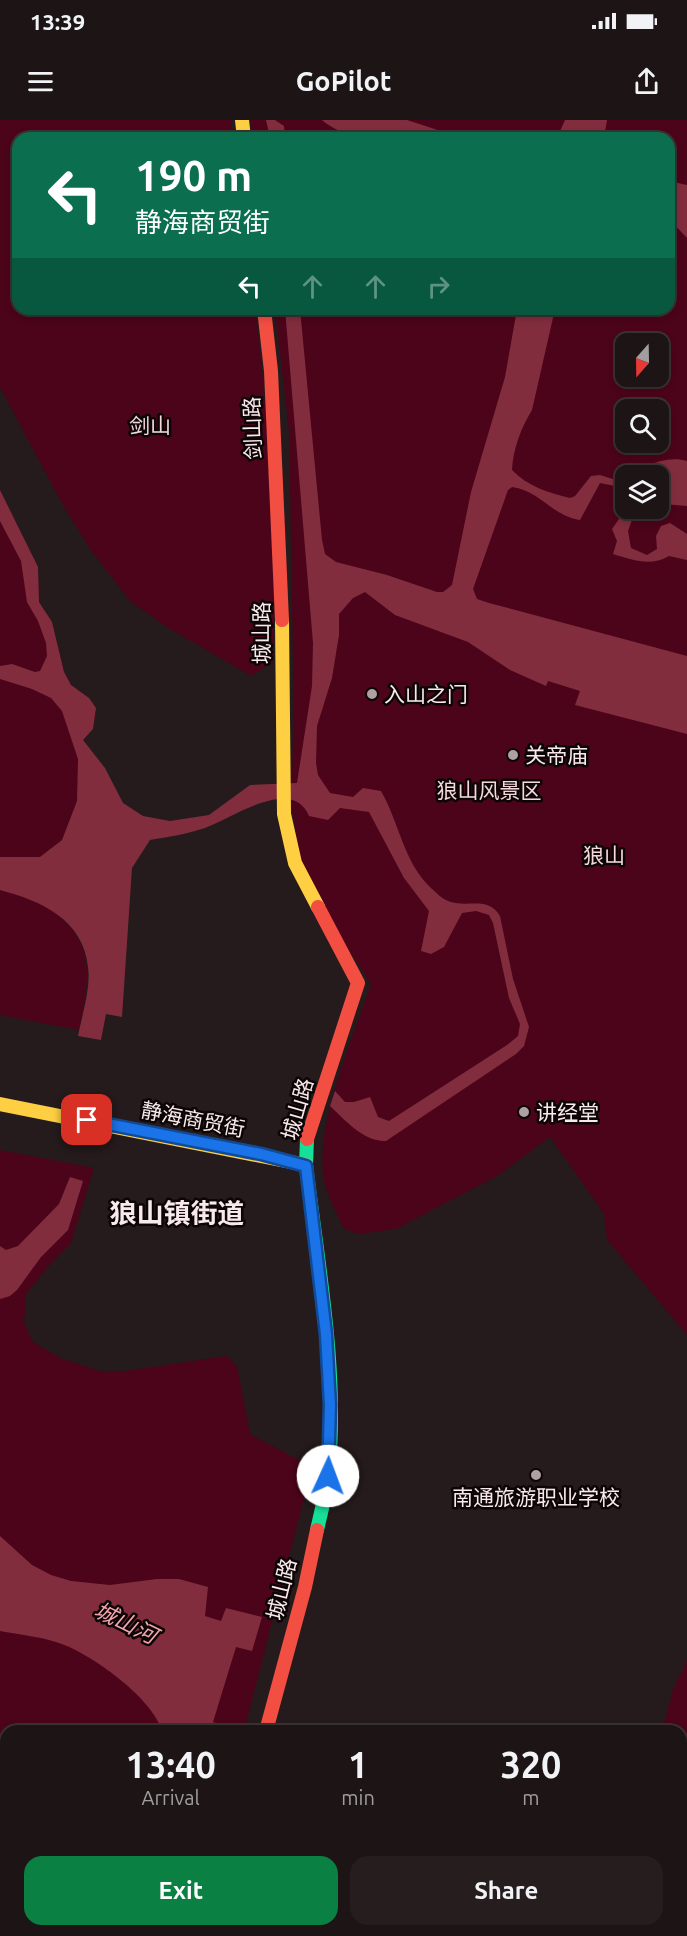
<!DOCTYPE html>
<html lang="en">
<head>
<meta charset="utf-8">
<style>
	body { margin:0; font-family:Ubuntu,"Noto Sans SC",sans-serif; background:#251d1e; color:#f1f3f6; height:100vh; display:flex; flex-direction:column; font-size:22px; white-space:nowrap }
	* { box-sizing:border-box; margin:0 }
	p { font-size:20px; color:#a09ea0 }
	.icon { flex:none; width:33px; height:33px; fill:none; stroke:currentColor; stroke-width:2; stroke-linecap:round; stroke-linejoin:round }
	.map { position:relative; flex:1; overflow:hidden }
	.details { position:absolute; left:0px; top:1605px; width:687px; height:212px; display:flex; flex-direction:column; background:#1c1415; border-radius:18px 18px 0 0; box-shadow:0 3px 9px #0003,0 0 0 2px #3a3334 }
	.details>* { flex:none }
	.guide { position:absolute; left:12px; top:12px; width:663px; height:183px; border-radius:18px; box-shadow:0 3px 9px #0003,0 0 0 2px #3a3334; background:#0b6e4f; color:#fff; overflow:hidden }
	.needle { width:39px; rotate:200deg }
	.tools { position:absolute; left:615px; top:213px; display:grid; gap:12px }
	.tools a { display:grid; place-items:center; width:54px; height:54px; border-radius:12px; background:#1c1415; box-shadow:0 3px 9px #0003,0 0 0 2px #3a3334; font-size:30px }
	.pin { position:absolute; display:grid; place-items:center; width:51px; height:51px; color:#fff; margin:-26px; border-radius:12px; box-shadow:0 3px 9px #0006 }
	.me { position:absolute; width:66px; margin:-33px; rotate:2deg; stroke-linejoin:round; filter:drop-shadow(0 0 4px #0008) }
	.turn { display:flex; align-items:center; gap:21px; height:126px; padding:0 24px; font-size:27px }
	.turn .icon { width:78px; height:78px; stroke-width:2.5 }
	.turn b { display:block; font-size:42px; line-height:51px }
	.lanes { display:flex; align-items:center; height:57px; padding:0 24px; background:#0003; justify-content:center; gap:30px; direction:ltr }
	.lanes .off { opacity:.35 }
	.eta { display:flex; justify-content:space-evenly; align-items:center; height:102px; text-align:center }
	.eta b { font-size:36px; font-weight:700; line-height:42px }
	.button { display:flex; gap:12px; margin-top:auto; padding:12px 24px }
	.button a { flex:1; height:69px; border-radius:18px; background:#0b8043; color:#fff; font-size:24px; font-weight:700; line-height:69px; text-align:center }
	.button a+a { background:#251d1e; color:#f1f3f6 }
	.status { display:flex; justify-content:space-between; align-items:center; height:42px; padding:0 30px; background:#1c1415; direction:ltr }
	.status svg { height:16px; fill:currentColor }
	header { display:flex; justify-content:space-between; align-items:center; height:78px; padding:0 24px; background:#1c1415; font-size:27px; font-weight:700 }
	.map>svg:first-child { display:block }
	.green { fill:#4c041a; fill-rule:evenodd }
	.water { fill:#822d3e }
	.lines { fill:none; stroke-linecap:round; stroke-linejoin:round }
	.fast { stroke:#16e098; stroke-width:14 }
	.slow { stroke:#ffcf43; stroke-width:14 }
	.jam { stroke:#f24e42; stroke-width:14 }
	.route-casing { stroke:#114b97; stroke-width:15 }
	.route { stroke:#1a73e8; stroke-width:10 }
	.poi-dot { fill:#afa1a2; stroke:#0c0505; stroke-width:2 }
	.labels { text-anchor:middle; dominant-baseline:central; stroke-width:5; stroke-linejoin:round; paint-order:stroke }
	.park-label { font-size:21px; fill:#f4d8da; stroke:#0c0505 }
	.street-label { font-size:21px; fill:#f9e9ea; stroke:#0c0505 }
	.poi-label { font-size:21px; fill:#f9e9ea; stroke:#0c0505; text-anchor:start }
	.water-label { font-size:22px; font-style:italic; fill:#f4a6ae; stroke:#0c0505 }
	.district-label { font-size:27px; font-weight:bold; fill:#f9e9ea; stroke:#0c0505 }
</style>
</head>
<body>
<div class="status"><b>13:39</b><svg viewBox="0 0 49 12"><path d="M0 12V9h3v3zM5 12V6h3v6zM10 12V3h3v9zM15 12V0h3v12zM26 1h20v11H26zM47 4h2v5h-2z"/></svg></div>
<header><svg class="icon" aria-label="menu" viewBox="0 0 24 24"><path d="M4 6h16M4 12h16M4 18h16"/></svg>GoPilot<svg class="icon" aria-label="share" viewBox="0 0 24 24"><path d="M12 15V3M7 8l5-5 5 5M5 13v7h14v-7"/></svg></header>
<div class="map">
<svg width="687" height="1816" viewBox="0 0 687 1816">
	<rect width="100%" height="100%" fill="#251a1c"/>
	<g class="green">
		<path d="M0,0H231L233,18H18V189H255C269,303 278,427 273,542L251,556L167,507L130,481L90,429L60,380L0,267Z"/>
		<path d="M250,0H687V1215L607,1120L604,1094L550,1017L497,1056L396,1109L359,1114L343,1108C337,1093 327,1076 324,1060C314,1005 353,918 371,864L342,819L300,739L291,683L294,590L289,311L275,189H669V18H254ZM626,224H658V256H626ZM626,290H658V322H626ZM626,356H658V388H626Z"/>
		<path d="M0,370L38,447L39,482L52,502L64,552L71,565L89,578L96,588L93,609L83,620L78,639L77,681L62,720L40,737L46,786C98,821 90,856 79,910L0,895Z"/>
		<polygon points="0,1030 94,1048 71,1123 46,1149 26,1174 24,1202 33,1222 60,1238 100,1251 126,1251 226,1236 237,1246 250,1314 312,1347 244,1611 6,1611 6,1633 0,1630"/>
		<polygon points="687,1541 687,1816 607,1816 609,1811 681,1810 681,1611 662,1611 673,1569"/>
		<polygon points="0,1677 6,1680 6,1810 171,1811 170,1816 0,1816"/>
	</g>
	<g class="water">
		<polygon points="266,0 275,0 284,6 285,18 270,18"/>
		<path d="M322,0H407L453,15L454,18C413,18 356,29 322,0Z"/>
		<polygon points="565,0 607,0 604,18 557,18"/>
		<polygon points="669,61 687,65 687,118 669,99"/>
		<path d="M285,189H300L322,420L325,434L336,442L387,455L437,472H443L452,465L471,372L505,257L517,189H555L532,290C521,308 513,329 512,350C527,366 549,373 570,378L575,376L591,356L600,355L616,360C637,350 664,334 687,341V386L663,384L659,380L658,356H626L625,374L615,366L600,363L580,400C552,396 539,370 512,367L508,370L473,469L477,479L489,483L687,536V614L575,585L580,571L548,561L546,566L510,550L468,522L395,495L365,472L353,478L339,494V515L332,558L317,606L316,643L318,655L330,673L353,677L363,668L381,671C400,704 403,742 432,769C436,772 441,778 446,780C466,790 487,774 500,796L513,859L529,907L524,926L516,934L386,1021C364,1022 345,1000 330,986L335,971L345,982H354L370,977L378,997L389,1001L507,925L518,916L520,904L509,878L493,803L489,795L476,791L462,793L444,827L431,834L421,831L429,791L404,758L369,692L340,688L328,700L309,696C292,655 231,699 205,708C187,714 168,717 150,720L132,748L122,897L106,894L101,920L78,916C82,895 91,869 88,847C83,799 41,781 0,770V737H40L62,720L77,681L78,639L62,591L51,578L32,569L0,559V546L12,544L35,552L40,551L47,536L46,523L38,501L27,482L21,441L0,401V370L38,447L39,482L52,502L64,552L71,565L89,578L96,588L93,609L83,620L105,648L123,683L143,696L170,701L209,695L250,665L297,663L312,566L313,523Z"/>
		<path d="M626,389H636L628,411L631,428L647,435L657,429L656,416L661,406L670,403L687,414V440L669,436C650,447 633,440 613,434L617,421L612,409Z"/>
		<polygon points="70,1057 83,1061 68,1110 41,1137 17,1170 10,1176 0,1179 0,1126 6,1130 18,1126 59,1084"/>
		<path d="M0,1416L32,1445L51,1455L71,1461L110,1465L157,1459H179L208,1467L205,1496L221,1501L226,1488L262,1497L252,1531L236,1527L213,1602L221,1605L220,1611H162C153,1579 97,1539 67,1526C46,1517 22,1515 0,1511Z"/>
		<polygon points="95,1811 95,1810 153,1811 150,1816 93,1816"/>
	</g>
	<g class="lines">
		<g class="fast">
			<path d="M307,1019L306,1045C318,1146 339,1253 328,1356C326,1374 321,1392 317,1410"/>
			<polyline points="0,1645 6,1647"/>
			<polyline points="0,1660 6,1662"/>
			<polyline points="415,1810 428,1816"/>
		</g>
		<g class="slow">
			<polyline points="242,0 244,18"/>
			<polyline points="282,500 284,694 295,743 318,787"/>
			<polyline points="0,984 306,1045"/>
		</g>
		<g class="jam">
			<polyline points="264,189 271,251 282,500"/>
			<polyline points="307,1019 358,863 318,787"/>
			<polyline points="266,1611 305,1467 317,1410"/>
			<polyline points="368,1810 381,1816"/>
			<polyline points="181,1816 184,1810"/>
			<polyline points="199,1816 201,1810"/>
		</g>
	</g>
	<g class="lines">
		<g class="route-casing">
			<polyline id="route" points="87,1000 261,1034 306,1046 326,1214 330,1285 328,1356"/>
		</g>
		<use href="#route" class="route"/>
	</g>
	<g class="poi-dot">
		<circle cx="372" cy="574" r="6"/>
		<circle cx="513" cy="635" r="6"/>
		<circle cx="524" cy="992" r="6"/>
		<circle cx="536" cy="1355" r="6"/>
	</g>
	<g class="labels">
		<g class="park-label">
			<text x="150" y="305">剑山</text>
			<text x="489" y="670">狼山风景区</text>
			<text x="604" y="735">狼山</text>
		</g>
		<g class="street-label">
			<text transform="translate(252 308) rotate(-92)">剑山路</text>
			<text transform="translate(261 513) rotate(-90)">城山路</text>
			<text transform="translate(297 989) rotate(-74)">城山路</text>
			<text transform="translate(193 999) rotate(11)">静海商贸街</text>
			<text transform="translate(281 1469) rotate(-76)">城山路</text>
		</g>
		<g class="poi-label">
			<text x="384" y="574">入山之门</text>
			<text x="525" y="635">关帝庙</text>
			<text x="536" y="992">讲经堂</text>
			<text x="536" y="1377" text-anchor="middle">南通旅游职业学校</text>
		</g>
		<g class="water-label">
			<text transform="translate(126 1502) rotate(26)">城山河</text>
		</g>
		<g class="district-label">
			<text x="177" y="1093">狼山镇街道</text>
		</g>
	</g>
</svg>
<div class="tools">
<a><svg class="needle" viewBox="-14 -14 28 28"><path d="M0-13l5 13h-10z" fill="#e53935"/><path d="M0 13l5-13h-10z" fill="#a09ea0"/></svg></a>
<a><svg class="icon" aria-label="search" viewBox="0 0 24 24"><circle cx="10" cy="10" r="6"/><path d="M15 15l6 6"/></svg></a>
<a><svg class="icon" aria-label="layers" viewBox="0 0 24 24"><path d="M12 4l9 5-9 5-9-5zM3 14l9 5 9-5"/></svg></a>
</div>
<div class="pin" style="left:87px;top:1000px;background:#d93025"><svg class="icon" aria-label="arrive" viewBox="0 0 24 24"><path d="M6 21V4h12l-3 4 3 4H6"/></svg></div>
<svg class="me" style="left:328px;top:1356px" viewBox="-20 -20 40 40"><circle r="19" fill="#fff"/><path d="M0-13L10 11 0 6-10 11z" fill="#1a73e8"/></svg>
<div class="guide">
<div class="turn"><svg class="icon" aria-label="left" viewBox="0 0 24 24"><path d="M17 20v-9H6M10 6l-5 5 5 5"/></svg><div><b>190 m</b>静海商贸街</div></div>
<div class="lanes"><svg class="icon" aria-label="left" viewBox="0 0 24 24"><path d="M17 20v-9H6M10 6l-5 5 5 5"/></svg><svg class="icon off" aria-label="ahead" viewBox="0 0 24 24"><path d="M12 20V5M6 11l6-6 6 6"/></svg><svg class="icon off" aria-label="ahead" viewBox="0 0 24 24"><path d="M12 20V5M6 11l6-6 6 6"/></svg><svg class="icon off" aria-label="right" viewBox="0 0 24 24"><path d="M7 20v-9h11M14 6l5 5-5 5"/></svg></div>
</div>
<section class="details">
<div class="eta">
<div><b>13:40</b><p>Arrival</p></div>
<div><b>1</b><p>min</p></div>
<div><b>320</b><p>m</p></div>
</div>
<div class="button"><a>Exit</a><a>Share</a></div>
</section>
</div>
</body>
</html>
